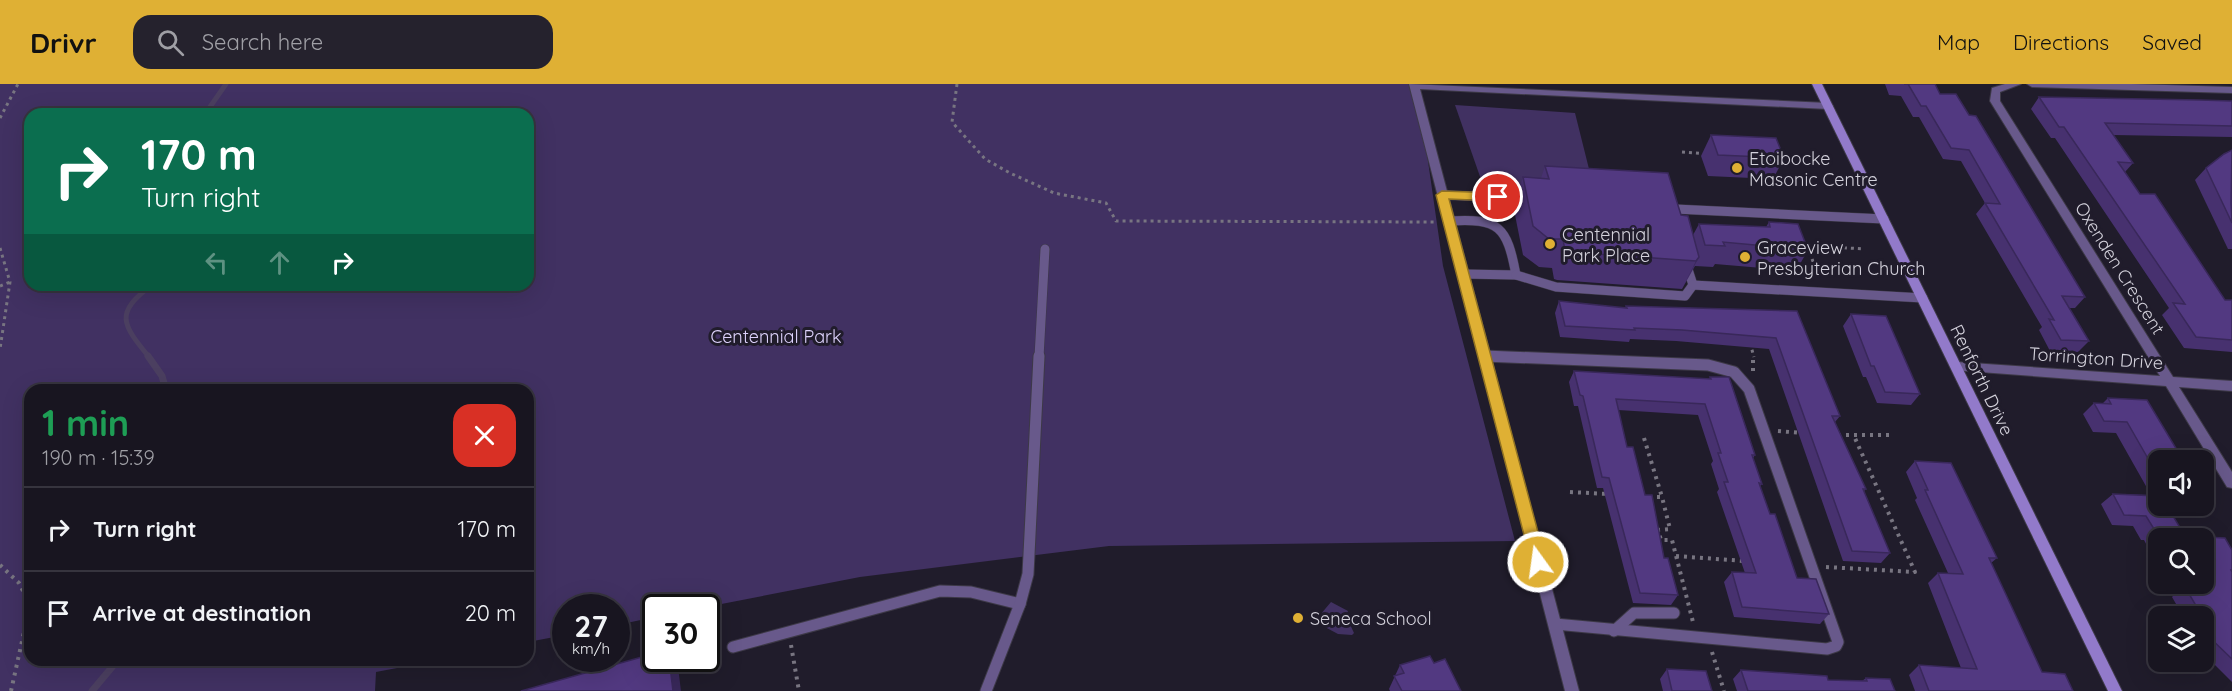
<!DOCTYPE html>
<html lang="en">
<head>
<meta charset="utf-8">
<style>
	body { margin:0; font-family:Quicksand,sans-serif; background:#25222d; color:#f1f3f6; height:100vh; display:flex; flex-direction:column; font-size:22px; white-space:nowrap }
	* { box-sizing:border-box; margin:0 }
	p { font-size:20px; color:#9f9fa5 }
	.icon { flex:none; width:33px; height:33px; fill:none; stroke:currentColor; stroke-width:2; stroke-linecap:round; stroke-linejoin:round }
	.map { position:relative; flex:1; overflow:hidden }
	.side { position:absolute; left:24px; top:300px; width:510px; height:282px; display:flex; flex-direction:column; background:#181520; border-radius:18px; box-shadow:0 6px 24px #0002,0 0 0 2px #36343e }
	.side>* { flex:none }
	.banner { position:absolute; left:24px; top:24px; width:510px; height:183px; border-radius:18px; box-shadow:0 6px 24px #0002,0 0 0 2px #36343e; background:#0b6e4f; color:#fff; overflow:hidden }
	.tools { position:absolute; left:2148px; top:366px; display:grid; gap:12px }
	.tools a { display:grid; place-items:center; width:66px; height:66px; border-radius:12px; background:#181520; box-shadow:0 6px 24px #0002,0 0 0 2px #36343e; font-size:30px }
	.speed { position:absolute; left:552px; top:510px; display:flex; gap:12px; font-size:30px; font-weight:700; text-align:center }
	.speed>* { display:grid; place-content:center; width:78px; height:78px; border-radius:50%; background:#181520; box-shadow:0 6px 24px #0002,0 0 0 2px #36343e; line-height:1 }
	.speed small { font-size:15px; font-weight:400 }
	.speed .limit { border:3px solid #111; border-radius:9px; background:#fff; color:#111 }
	.pin { position:absolute; display:grid; place-items:center; width:51px; height:51px; color:#fff; margin:-26px; border:3px solid #fff; border-radius:50%; box-shadow:0 2px 6px #0007 }
	.me { position:absolute; width:66px; margin:-33px; rotate:346deg; stroke-linejoin:round; filter:drop-shadow(0 0 4px #0008) }
	.turn { display:flex; align-items:center; gap:21px; height:126px; padding:0 18px; font-size:27px }
	.turn .icon { width:78px; height:78px; stroke-width:2.5 }
	.turn b { display:block; font-size:42px; line-height:51px }
	.lanes { display:flex; align-items:center; height:57px; padding:0 18px; background:#0003; justify-content:center; gap:30px; direction:ltr }
	.lanes .off { opacity:.35 }
	.round { display:grid; place-items:center; flex:none; width:63px; height:63px; border-radius:18px; background:#25222d }
	.overview { display:flex; align-items:center; justify-content:space-between; height:102px; padding:0 18px }
	h1 { font-size:36px; font-weight:700; line-height:45px; color:#1e9e55 }
	ul { padding:0; list-style:none }
	li { display:flex; align-items:center; gap:18px; height:84px; padding:0 18px; border-top:2px solid #36343e }
	li div { flex:1 }
	li b { display:block; font-size:22px }
	li em { font-style:normal }
	header { display:flex; align-items:center; gap:36px; box-sizing:border-box; height:84px; padding:0 30px; background:#dfb034; color:#111 }
	header strong { font-size:28px }
	nav { display:flex; gap:33px; margin-inline-start:auto; font-size:21px }
	.search { width:420px; height:54px; background:#25222d; display:flex; align-items:center; gap:15px; box-sizing:border-box; padding:0 21px; border-radius:18px; color:#9f9fa5; font-size:22px }
	.map>svg:first-child { display:block }
	.green { fill:#413162; fill-rule:evenodd }
	.lines { fill:none; stroke-linecap:round; stroke-linejoin:round }
	.stream-far1 { stroke:#4b3f60; stroke-width:5 }
	.stream { stroke:#4b3f60; stroke-width:7 }
	.lane-far1-casing { stroke:#3d3947; stroke-width:10 }
	.lane-casing { stroke:#3d3947; stroke-width:13 }
	.street-casing { stroke:#3d3947; stroke-width:2 }
	.secondary-casing { stroke:#3d3947; stroke-width:2 }
	.path-far1 { stroke:#787581; stroke-width:3; stroke-dasharray:3 4; stroke-linecap:butt }
	.path { stroke:#787581; stroke-width:4; stroke-dasharray:3 5; stroke-linecap:butt }
	.lane-far1 { stroke:#68598b; stroke-width:9 }
	.lane { stroke:#68598b; stroke-width:11 }
	.street { fill:#68598b; fill-rule:evenodd }
	.secondary { fill:#927aca; fill-rule:evenodd }
	.wall { fill:#47316f }
	.shaded-wall { fill:#39285a }
	.building { fill:#523981; stroke:#39285a; stroke-width:1.5 }
	.route { fill:#dfb034; stroke:#917222; stroke-width:1.5 }
	.poi-dot { fill:#dfb034; stroke:#201c2b; stroke-width:2 }
	.labels { text-anchor:middle; dominant-baseline:central; stroke-width:6; stroke-linejoin:round; paint-order:stroke }
	.poi-label { font-size:18px; fill:#d3d1db; stroke:#201c2b; text-anchor:start }
	.street-label { font-size:18px; fill:#d3d1db; stroke:#201c2b }
	.park-label { font-size:18px; fill:#ddd2fc; stroke:#201c2b }
</style>
</head>
<body>
<header>
<strong>Drivr</strong>
<div class="search"><svg class="icon" aria-label="search" viewBox="0 0 24 24"><circle cx="10" cy="10" r="6"/><path d="M15 15l6 6"/></svg>Search here</div>
<nav><a>Map</a><a>Directions</a><a>Saved</a></nav>
</header>
<div class="map">
<svg width="2232" height="607" viewBox="0 0 2232 607">
	<rect width="100%" height="100%" fill="#201c2b"/>
	<g class="green">
		<path d="M0,0H1417L1443,182L1515,457L1109,462L860,493L706,523L656,524L655,533L617,541L616,524H566L565,551L528,558V306H30V576H439L376,588L375,607H0ZM30,30H528V201H30Z"/>
		<polygon points="1455,21 1575,29 1595,109 1484,104"/>
		<polygon points="1331,518 1348,527 1346,532 1354,549 1352,551 1338,550 1323,542 1323,534 1320,531"/>
	</g>
	<g class="lines">
		<g class="stream-far1">
			<polyline points="205,30 226,0"/>
			<path d="M149,273C122,240 114,229 152,201"/>
		</g>
		<g class="stream">
			<polyline points="148,272 162,292 166,306"/>
			<polyline points="92,607 118,576"/>
		</g>
		<g class="lane-far1-casing">
			<g id="lane-far1">
				<polyline points="1442,111 1498,113"/>
				<polyline points="1672,132 1671,127 1675,125 1884,135"/>
				<path d="M1449,137C1499,134 1507,142 1516,191L1463,190"/>
				<polyline points="1516,191 1556,203 1685,212 1693,201 1686,179"/>
				<polyline points="1693,201 1923,214"/>
				<polyline points="1484,272 1517,273"/>
				<polyline points="1039,273 1045,165"/>
			</g>
		</g>
		<g class="lane-casing">
			<g id="lane">
				<polyline points="1484,272 1708,281 1734,288 1749,305 1838,558 1836,562 1827,565 1555,540"/>
				<polyline points="1614,547 1634,529 1674,529"/>
				<polyline points="733,563 940,507 971,508 1020,520"/>
				<polyline points="986,607 1020,520 1028,490 1039,272"/>
			</g>
		</g>
		<g class="street-casing">
			<g id="street">
				<polygon points="1409,0 1828,19 1833,22 1828,25 1420,5 1579,607 1565,607"/>
				<polygon points="2005,0 2021,0 2000,8 2000,17 2173,293 2232,297 2232,307 2179,303 2232,388 2232,404 2227,403 2166,302 1953,286 1951,283 1957,278 2160,292 1990,17 1992,4"/>
				<polygon points="2027,0 2132,0 2232,3 2232,9 2032,3"/>
			</g>
		</g>
		<g class="secondary-casing">
			<polygon id="secondary" points="1812,0 1822,0 2122,607 2108,607"/>
		</g>
		<g class="path-far1">
			<polyline points="957,0 952,38 985,75 1010,89 1054,109 1106,119 1116,137 1435,138"/>
			<polyline points="0,34 18,0"/>
			<polyline points="1682,68 1707,70"/>
			<polyline points="1802,161 1864,165"/>
			<polyline points="1807,162 1819,193"/>
			<polyline points="0,164 10,198 0,265"/>
			<polyline points="0,202 10,198"/>
			<polyline points="1750,259 1754,273"/>
		</g>
		<g class="path">
			<polyline points="1753,287 1753,272"/>
			<polyline points="1778,347 1803,349"/>
			<polyline points="1838,351 1892,351"/>
			<polyline points="1644,354 1662,413"/>
			<polyline points="1570,408 1609,410"/>
			<polyline points="1649,413 1662,413 1670,445 1658,446 1661,456 1672,456 1693,538"/>
			<polyline points="1676,472 1744,477"/>
			<polyline points="0,481 19,499 30,521 11,607"/>
			<polyline points="1826,483 1915,488 1854,352"/>
			<polyline points="791,561 799,607"/>
			<polyline points="1712,568 1724,607"/>
		</g>
		<use href="#lane-far1" class="lane-far1"/>
		<use href="#lane" class="lane"/>
		<use href="#street" class="street"/>
		<use href="#secondary" class="secondary"/>
	</g>
	<g class="wall">
		<polygon points="1885,0 1935,0 1940,10 1969,31 2085,213 2075,224 2069,224 2089,257 2078,268 2050,267 2039,246 2042,243 1976,130 1985,119 1961,77 1943,75 1919,33 1913,33 1901,12 1889,11"/>
		<polygon points="2039,13 2232,17 2232,53 2113,51 2133,79 2125,88 2140,110 2225,216 2232,216 2232,268 2184,264 2162,231 2169,224 2055,54 2051,54 2031,25"/>
		<polygon points="1711,51 1784,74 1773,95 1708,92 1701,72"/>
		<polygon points="2232,66 2232,165 2228,165 2195,96 2206,84"/>
		<polygon points="1545,82 1681,131 1693,151 1699,140 1766,143 1769,138 1808,166 1796,187 1715,180 1713,183 1695,182 1682,205 1557,196 1554,195 1552,184 1539,183 1523,171 1513,121 1523,93 1541,94"/>
		<polygon points="1559,217 1625,224 1626,222 1797,227 1840,332 1835,338 1866,405 1864,407 1890,469 1881,479 1843,477 1769,265 1676,257 1630,255 1629,258 1560,253 1555,229"/>
		<polygon points="1851,230 1920,310 1911,321 1877,319 1866,293 1863,293 1843,242"/>
		<polygon points="1574,287 1709,295 1710,293 1755,371 1753,374 1762,400 1760,402 1770,430 1797,494 1829,530 1820,540 1734,533 1724,498 1732,488 1745,489 1717,408 1719,405 1711,380 1713,377 1698,331 1618,326 1627,363 1645,411 1664,474 1678,511 1671,521 1633,519 1603,404 1597,404 1578,322 1574,322 1569,298"/>
		<polygon points="2108,314 2147,316 2183,376 2158,376 2158,422 2167,422 2185,452 2225,454 2232,466 2232,598 2204,570 2204,532 2183,532 2172,513 2174,511 2168,500 2204,500 2204,454 2158,454 2158,482 2144,456 2141,456 2133,442 2112,441 2101,420 2113,410 2151,411 2116,349 2093,348 2083,330 2094,319 2102,320"/>
		<polygon points="1915,377 1997,474 1991,479 2042,588 2073,607 1915,607 1909,591 1919,581 1961,584 1928,499 1938,489 1948,489 1915,416 1917,414 1906,388"/>
		<polygon points="1434,579 1461,607 1390,607 1389,605 1400,581"/>
		<polygon points="1667,585 1712,607 1663,607 1660,595"/>
		<polygon points="1741,586 1828,596 1862,597 1866,594 1895,607 1737,607 1733,595"/>
	</g>
	<g class="shaded-wall">
		<polygon points="1699,173 1684,201 1682,205 1696,177"/>
		<polygon points="669,574 673,574 678,583 681,607 673,607"/>
	</g>
	<g class="building">
		<polygon points="1904,0 1935,0 1940,10 1956,10 1969,31 1976,32 2085,213 2062,212 2089,257 2061,256 2049,235 2054,236 1985,119 2000,120 1969,66 1951,64 1926,22 1921,22 1908,0"/>
		<polygon points="2039,13 2200,16 2232,17 2232,42 2105,39 2133,79 2118,78 2140,110 2155,110 2225,216 2232,216 2232,256 2196,253 2173,219 2185,220 2064,43 2059,43"/>
		<polygon points="1711,51 1776,54 1784,74 1718,71"/>
		<polygon points="2232,66 2231,119 2232,139 2206,84 2224,70"/>
		<polygon points="1545,82 1668,89 1681,131 1688,132 1699,173 1696,177 1569,168 1565,167 1563,155 1549,155 1533,142 1523,93 1549,95"/>
		<polygon points="1769,138 1798,140 1808,166 1723,158 1725,162 1705,161 1699,140 1770,143"/>
		<polygon points="1559,217 1627,224 1626,222 1797,227 1840,332 1832,332 1866,405 1863,405 1890,469 1852,467 1776,254 1682,246 1634,244 1635,246 1565,242"/>
		<polygon points="1851,230 1886,232 1920,310 1885,308 1874,282 1871,282"/>
		<polygon points="1574,287 1711,295 1710,293 1729,293 1755,371 1752,371 1762,400 1759,399 1770,430 1775,430 1797,494 1816,495 1829,530 1742,523 1732,488 1756,489 1724,398 1728,398 1718,369 1721,369 1705,320 1616,315 1627,363 1633,363 1645,411 1652,411 1664,474 1668,474 1678,511 1640,509 1609,394 1602,393 1583,312 1580,311"/>
		<polygon points="2108,314 2147,316 2183,376 2158,376 2158,392 2127,338 2104,337 2094,319 2111,320"/>
		<polygon points="1915,377 1951,379 1997,474 1989,474 2042,588 2065,590 2073,607 1929,607 1919,581 1977,585 1938,489 1963,490 1925,406 1928,406"/>
		<polygon points="2113,410 2158,412 2158,422 2167,422 2185,452 2225,454 2232,466 2232,486 2231,486 2232,488 2232,575 2204,548 2209,546 2204,536 2204,532 2202,532 2185,503 2189,503 2187,500 2204,500 2204,454 2162,454 2157,445 2154,445 2146,432 2124,431"/>
		<polygon points="656,569 656,574 669,574 673,607 521,607"/>
		<polygon points="1430,572 1434,579 1445,575 1461,607 1402,607 1394,592 1404,589 1400,581"/>
		<polygon points="1667,585 1706,587 1712,607 1672,607"/>
		<polygon points="1741,586 1827,592 1828,596 1867,597 1866,594 1890,595 1895,607 1748,607"/>
	</g>
	<polygon class="route" points="1442,107 1498,109 1504,113 1498,117 1449,115 1546,478 1538,484 1531,478 1436,111"/>
	<g class="poi-dot">
		<circle cx="1737" cy="84" r="6"/>
		<circle cx="1550" cy="160" r="6"/>
		<circle cx="1745" cy="173" r="6"/>
		<circle cx="1298" cy="534" r="6"/>
	</g>
	<g class="labels">
		<g class="poi-label">
			<text x="1749" y="74">Etoibocke<tspan x="1749" dy="21">Masonic Centre</tspan></text>
			<text x="1562" y="150">Centennial<tspan x="1562" dy="21">Park Place</tspan></text>
			<text x="1757" y="163">Graceview<tspan x="1757" dy="21">Presbyterian Church</tspan></text>
			<text x="1310" y="534">Seneca School</text>
		</g>
		<g class="street-label">
			<text transform="translate(2120 184) rotate(58)">Oxenden Crescent</text>
			<text transform="translate(2096 274) rotate(4)">Torrington Drive</text>
			<text transform="translate(1982 296) rotate(64)">Renforth Drive</text>
		</g>
		<g class="park-label">
			<text x="776" y="252">Centennial Park</text>
		</g>
	</g>
</svg>
<div class="tools">
<a><svg class="icon" aria-label="sound" viewBox="0 0 24 24"><path d="M4 9h4l5-4v14l-5-4H4zM17 9q2 3 0 6"/></svg></a>
<a><svg class="icon" aria-label="search" viewBox="0 0 24 24"><circle cx="10" cy="10" r="6"/><path d="M15 15l6 6"/></svg></a>
<a><svg class="icon" aria-label="layers" viewBox="0 0 24 24"><path d="M12 4l9 5-9 5-9-5zM3 14l9 5 9-5"/></svg></a>
</div>
<div class="speed"><div>27<small>km/h</small></div><div class="limit">30</div></div>
<div class="pin" style="left:1498px;top:113px;background:#d93025"><svg class="icon" aria-label="arrive" viewBox="0 0 24 24"><path d="M6 21V4h12l-3 4 3 4H6"/></svg></div>
<svg class="me" style="left:1538px;top:478px" viewBox="-20 -20 40 40"><circle r="17" fill="#dfb034" stroke="#fff" stroke-width="3"/><path d="M0-11L8 9 0 5-8 9z" fill="#fff"/></svg>
<div class="banner">
<div class="turn"><svg class="icon" aria-label="right" viewBox="0 0 24 24"><path d="M7 20v-9h11M14 6l5 5-5 5"/></svg><div><b>170 m</b>Turn right</div></div>
<div class="lanes"><svg class="icon off" aria-label="left" viewBox="0 0 24 24"><path d="M17 20v-9H6M10 6l-5 5 5 5"/></svg><svg class="icon off" aria-label="ahead" viewBox="0 0 24 24"><path d="M12 20V5M6 11l6-6 6 6"/></svg><svg class="icon" aria-label="right" viewBox="0 0 24 24"><path d="M7 20v-9h11M14 6l5 5-5 5"/></svg></div>
</div>
<section class="side">
<div class="overview"><div><h1>1 min</h1><p>190 m · 15:39</p></div><a class="round" style="background:#d93025;color:#fff"><svg class="icon" aria-label="close" viewBox="0 0 24 24"><path d="M6 6l12 12M18 6L6 18"/></svg></a></div>
<ul>
<li><svg class="icon" aria-label="right" viewBox="0 0 24 24"><path d="M7 20v-9h11M14 6l5 5-5 5"/></svg><div><b>Turn right</b></div><em>170 m</em></li>
<li><svg class="icon" aria-label="arrive" viewBox="0 0 24 24"><path d="M6 21V4h12l-3 4 3 4H6"/></svg><div><b>Arrive at destination</b></div><em>20 m</em></li>
</ul>
</section>
</div>
</body>
</html>
